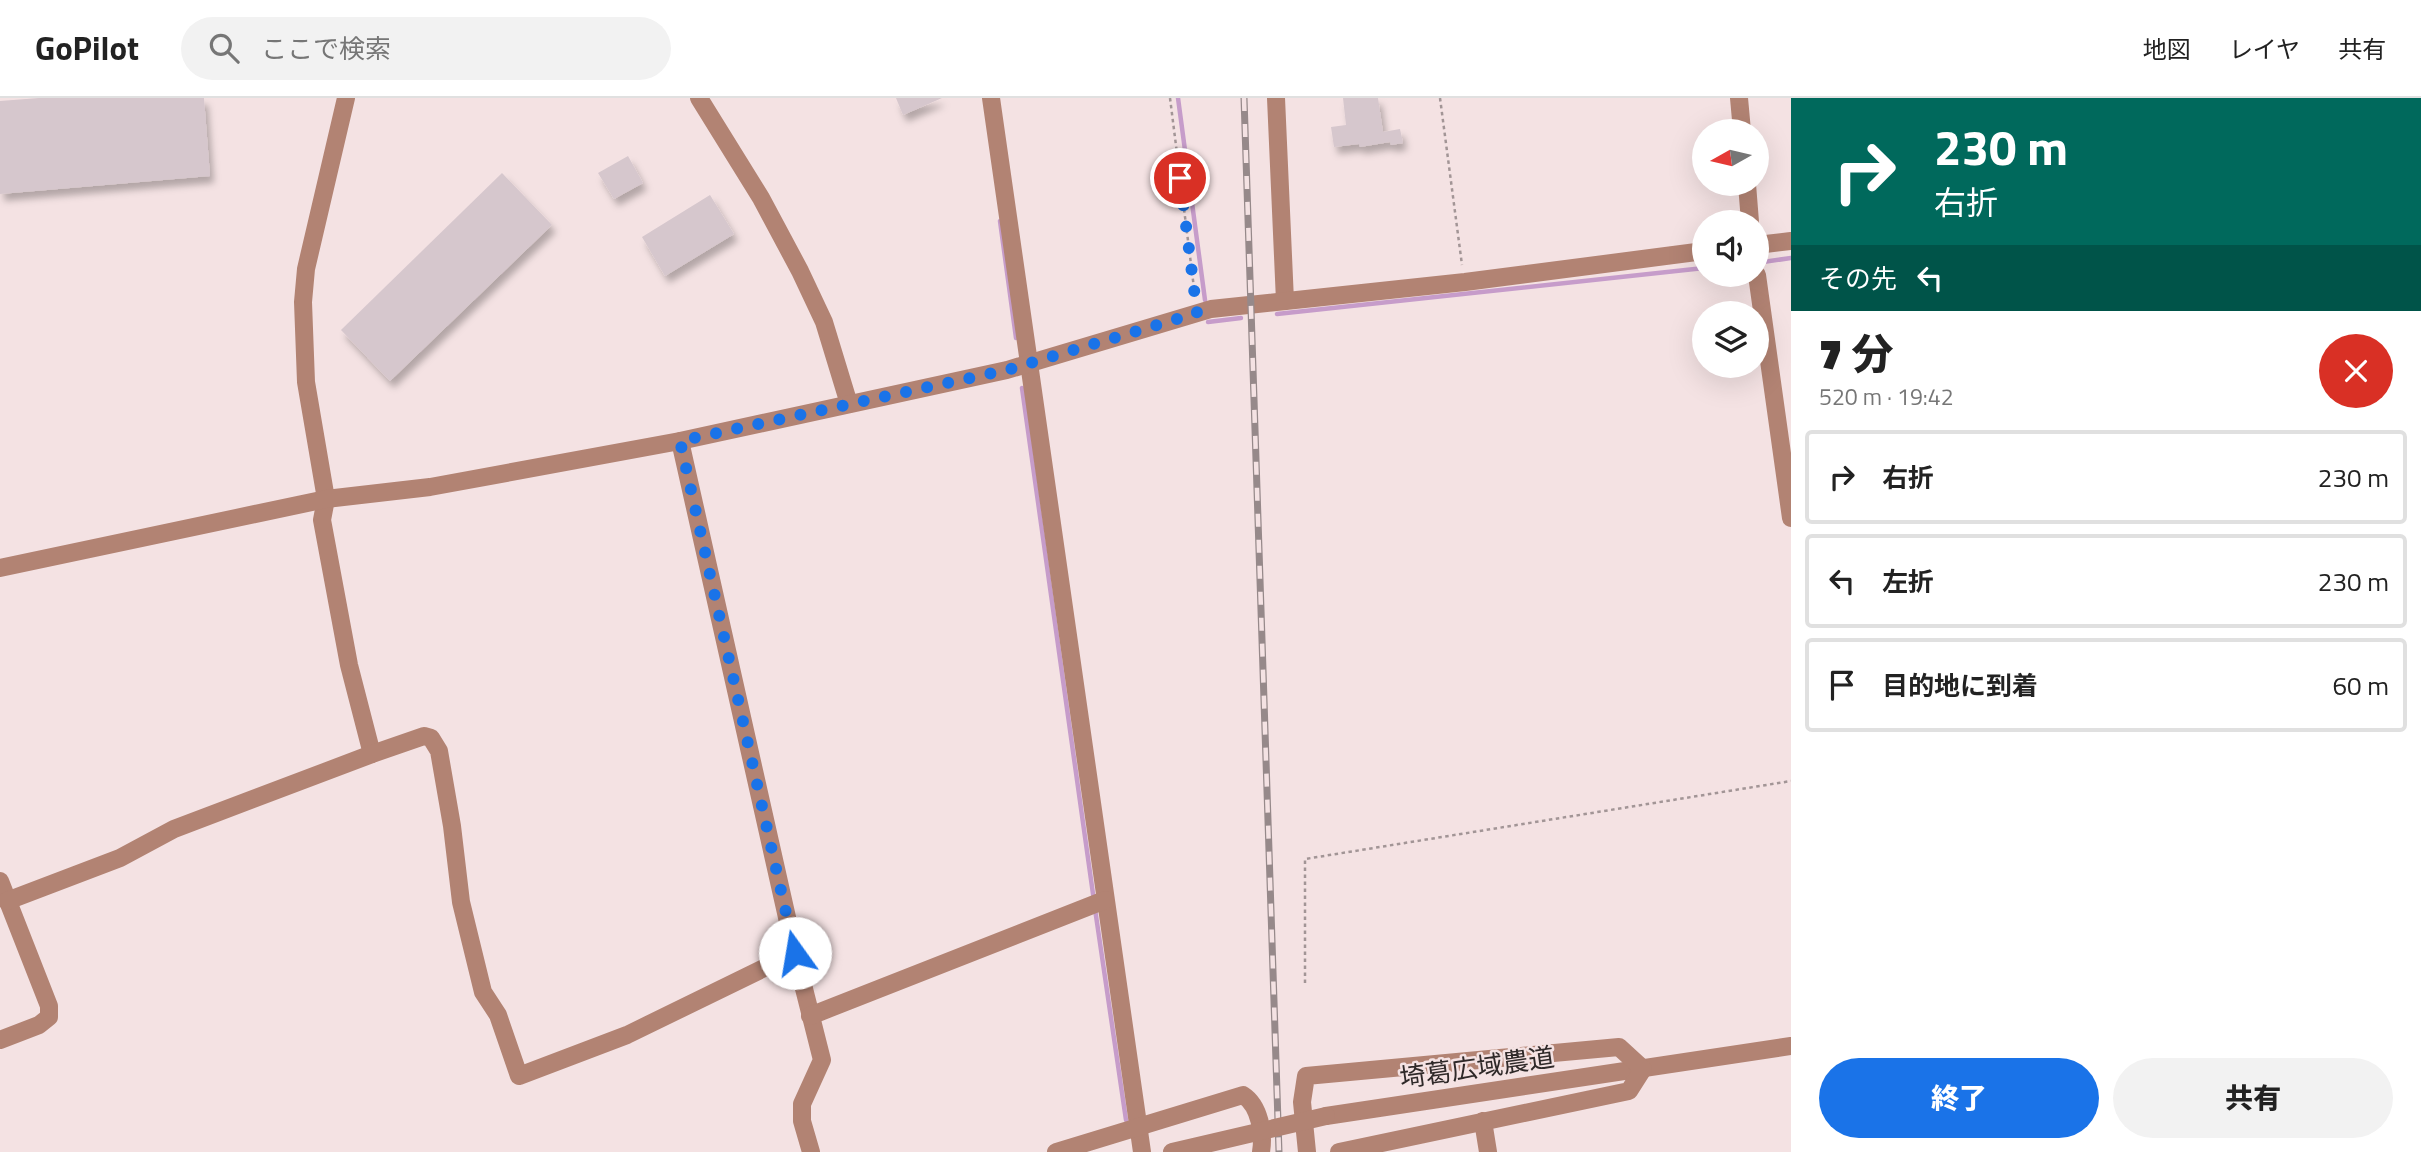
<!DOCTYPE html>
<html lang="ja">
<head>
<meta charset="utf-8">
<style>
	body { margin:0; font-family:"Titillium Web","Noto Sans JP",sans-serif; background:#f2f2f2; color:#222; height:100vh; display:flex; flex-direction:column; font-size:26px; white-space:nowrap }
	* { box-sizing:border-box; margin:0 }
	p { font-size:23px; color:#767676 }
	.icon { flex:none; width:38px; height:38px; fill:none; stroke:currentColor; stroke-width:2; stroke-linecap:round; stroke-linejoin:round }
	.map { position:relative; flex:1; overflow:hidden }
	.sheet { display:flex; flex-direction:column; background:#fff; width:630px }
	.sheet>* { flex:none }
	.guide { background:#00695c; color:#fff; overflow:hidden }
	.needle { width:46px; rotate:262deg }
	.controls { position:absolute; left:1692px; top:21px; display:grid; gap:14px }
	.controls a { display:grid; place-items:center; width:77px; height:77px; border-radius:50%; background:#fff; box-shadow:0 7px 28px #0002; font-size:35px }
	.pin { position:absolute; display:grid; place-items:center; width:60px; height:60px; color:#fff; margin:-30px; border:4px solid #fff; border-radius:50%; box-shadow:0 2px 7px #0007 }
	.me { position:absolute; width:77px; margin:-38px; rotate:347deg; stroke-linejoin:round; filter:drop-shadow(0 0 5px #0008) }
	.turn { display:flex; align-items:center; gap:24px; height:147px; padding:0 28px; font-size:32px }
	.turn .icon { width:91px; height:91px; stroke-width:2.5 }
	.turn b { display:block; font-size:49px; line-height:60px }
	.then { display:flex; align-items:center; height:66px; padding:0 28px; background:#0003; gap:14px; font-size:26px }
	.round { display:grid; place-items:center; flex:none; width:74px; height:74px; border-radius:37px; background:#f2f2f2 }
	.headline { display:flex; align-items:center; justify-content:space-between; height:119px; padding:0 28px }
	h1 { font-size:42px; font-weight:800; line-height:52px }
	.cta { display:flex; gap:14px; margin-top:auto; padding:14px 28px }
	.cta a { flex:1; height:80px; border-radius:42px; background:#1a73e8; color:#fff; font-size:28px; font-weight:800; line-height:80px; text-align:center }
	.cta a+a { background:#f2f2f2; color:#222 }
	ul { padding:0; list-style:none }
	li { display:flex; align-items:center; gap:21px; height:94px; margin:0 14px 10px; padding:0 14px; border:4px solid #e0e0e0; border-radius:7px }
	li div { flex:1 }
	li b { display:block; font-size:26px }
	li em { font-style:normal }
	header { display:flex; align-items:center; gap:42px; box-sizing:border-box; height:98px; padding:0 35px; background:#fff; border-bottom:2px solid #e0e0e0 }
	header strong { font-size:33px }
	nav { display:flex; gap:38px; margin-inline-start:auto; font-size:24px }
	.search { width:490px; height:63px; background:#f2f2f2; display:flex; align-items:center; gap:18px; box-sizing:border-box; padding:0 24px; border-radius:38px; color:#767676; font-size:26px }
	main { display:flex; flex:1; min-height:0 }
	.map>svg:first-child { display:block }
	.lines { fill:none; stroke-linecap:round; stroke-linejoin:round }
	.stream { stroke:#c69cca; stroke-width:4.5 }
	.building { fill:#d6c7cd; filter:url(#shadow) }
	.path { stroke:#a29596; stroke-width:2.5; stroke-dasharray:3.5 3.5; stroke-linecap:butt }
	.minor { stroke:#b28373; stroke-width:18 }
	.rail-casing { stroke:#96898a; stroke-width:7 }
	.rail { stroke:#f4e2e3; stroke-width:4.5; stroke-dasharray:13; stroke-linecap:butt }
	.minor-bridge { stroke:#b28373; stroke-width:18 }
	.route { stroke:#1a73e8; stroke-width:12; stroke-dasharray:0 21.6 }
	.labels { text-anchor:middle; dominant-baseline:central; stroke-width:5; stroke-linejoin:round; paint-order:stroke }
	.street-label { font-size:26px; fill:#2f2929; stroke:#f4e2e3 }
</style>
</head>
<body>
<header>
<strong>GoPilot</strong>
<div class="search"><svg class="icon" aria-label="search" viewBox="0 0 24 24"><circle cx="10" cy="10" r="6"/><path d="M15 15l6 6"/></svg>ここで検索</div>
<nav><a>地図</a><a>レイヤ</a><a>共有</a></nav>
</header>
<main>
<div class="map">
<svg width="1791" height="1054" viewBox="0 0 1791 1054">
	<defs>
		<filter id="shadow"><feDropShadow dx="4" dy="7" stdDeviation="3.5" flood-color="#0004"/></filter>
	</defs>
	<rect width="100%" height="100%" fill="#f4e2e3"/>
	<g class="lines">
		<g class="stream">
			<polyline points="1178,0 1205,202"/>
			<polyline points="1000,123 1016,240"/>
			<polyline points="1763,164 1791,160"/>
			<polyline points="1277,216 1704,170"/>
			<polyline points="1208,224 1241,220"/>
			<polyline points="1022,290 1094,803"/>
			<polyline points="1095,811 1126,1022"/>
		</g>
	</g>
	<g class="building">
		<polygon points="39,0 204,0 210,78 0,96 0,3"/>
		<polygon points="896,0 942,0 903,17"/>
		<polygon points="1343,0 1378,0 1383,34 1400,31 1403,45 1391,47 1390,44 1360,49 1359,46 1334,49 1331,29 1346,27"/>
		<polygon points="628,58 643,85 614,101 598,75"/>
		<polygon points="502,75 552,127 390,283 341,232"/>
		<polygon points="710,97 734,136 665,178 642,139"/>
	</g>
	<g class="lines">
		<g class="path">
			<polyline points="1170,0 1195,198"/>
			<polyline points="1440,0 1462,167"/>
			<polyline points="1305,885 1305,761 1791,683"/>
		</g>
		<g class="minor">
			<polyline points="346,0 306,171 303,204 306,284 326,401 322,422 349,567 372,656"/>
			<polyline points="699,0 761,100 800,173 824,224 849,306"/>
			<polyline points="991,0 1142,1054"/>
			<polyline points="1276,0 1285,203"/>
			<polyline points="1739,0 1742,33"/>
			<polyline points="1747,86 1750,124"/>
			<polyline points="1757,147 1791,143"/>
			<polyline points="1757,177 1791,420"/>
			<polyline points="680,343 795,855 822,962 802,1006 802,1023 811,1054"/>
			<polyline points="0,470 326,401 430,389 680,343 1007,272 1211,211 1465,184 1704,153"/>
			<polyline points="0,783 49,908 49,919 39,927 0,942"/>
			<polyline points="7,803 120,760 174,731 372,656 424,638 431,640 439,653 452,728 461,804 483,894 498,917 519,978 627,937 795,855"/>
			<polyline points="810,918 1105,802"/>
			<polyline points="1326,1018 1791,948"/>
			<polyline points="1483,1023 1488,1054"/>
			<path d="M1056,1054L1243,997C1260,1008 1264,1036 1261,1054"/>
			<polyline points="1307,1054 1302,1004 1306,978 1619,949 1643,971 1629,993 1339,1054"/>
		</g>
		<g class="rail-casing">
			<polyline id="rail" points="1244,0 1279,1054"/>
		</g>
		<use href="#rail" class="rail"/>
		<polyline class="minor-bridge" points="1172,1054 1326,1018"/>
	</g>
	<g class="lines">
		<polyline class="route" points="795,855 680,343 1007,272 1197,215 1180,80"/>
	</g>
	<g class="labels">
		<g class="street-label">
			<text transform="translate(1477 969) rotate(-8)">埼葛広域農道</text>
		</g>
	</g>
</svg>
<div class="controls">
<a><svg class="needle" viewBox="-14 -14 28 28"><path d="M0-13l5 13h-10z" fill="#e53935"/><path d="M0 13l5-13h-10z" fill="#767676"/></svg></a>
<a><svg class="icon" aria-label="sound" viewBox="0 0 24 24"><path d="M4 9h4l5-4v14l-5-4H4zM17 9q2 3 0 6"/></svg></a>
<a><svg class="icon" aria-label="layers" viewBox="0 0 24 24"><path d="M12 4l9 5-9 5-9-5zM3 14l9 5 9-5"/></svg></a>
</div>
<div class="pin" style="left:1180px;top:80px;background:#d93025"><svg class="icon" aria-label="arrive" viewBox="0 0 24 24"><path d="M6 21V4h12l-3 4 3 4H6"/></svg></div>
<svg class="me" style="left:795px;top:855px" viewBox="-20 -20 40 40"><circle r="19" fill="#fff"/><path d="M0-13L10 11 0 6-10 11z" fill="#1a73e8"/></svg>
</div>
<section class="sheet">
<div class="guide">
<div class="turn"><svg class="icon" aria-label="right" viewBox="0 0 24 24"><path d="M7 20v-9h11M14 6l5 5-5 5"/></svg><div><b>230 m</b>右折</div></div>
<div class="then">その先<svg class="icon" aria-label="left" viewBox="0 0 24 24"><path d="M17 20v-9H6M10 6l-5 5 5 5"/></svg></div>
</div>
<div class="headline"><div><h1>7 分</h1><p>520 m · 19:42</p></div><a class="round" style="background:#d93025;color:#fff"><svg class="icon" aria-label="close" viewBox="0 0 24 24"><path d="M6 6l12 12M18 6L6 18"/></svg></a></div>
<ul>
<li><svg class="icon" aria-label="right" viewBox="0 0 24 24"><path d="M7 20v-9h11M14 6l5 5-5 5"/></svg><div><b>右折</b></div><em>230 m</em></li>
<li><svg class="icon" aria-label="left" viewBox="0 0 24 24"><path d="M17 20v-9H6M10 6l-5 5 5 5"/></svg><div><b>左折</b></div><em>230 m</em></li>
<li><svg class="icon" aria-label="arrive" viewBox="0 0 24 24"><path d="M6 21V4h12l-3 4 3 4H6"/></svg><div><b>目的地に到着</b></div><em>60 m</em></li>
</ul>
<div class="cta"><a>終了</a><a>共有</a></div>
</section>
</main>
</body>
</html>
